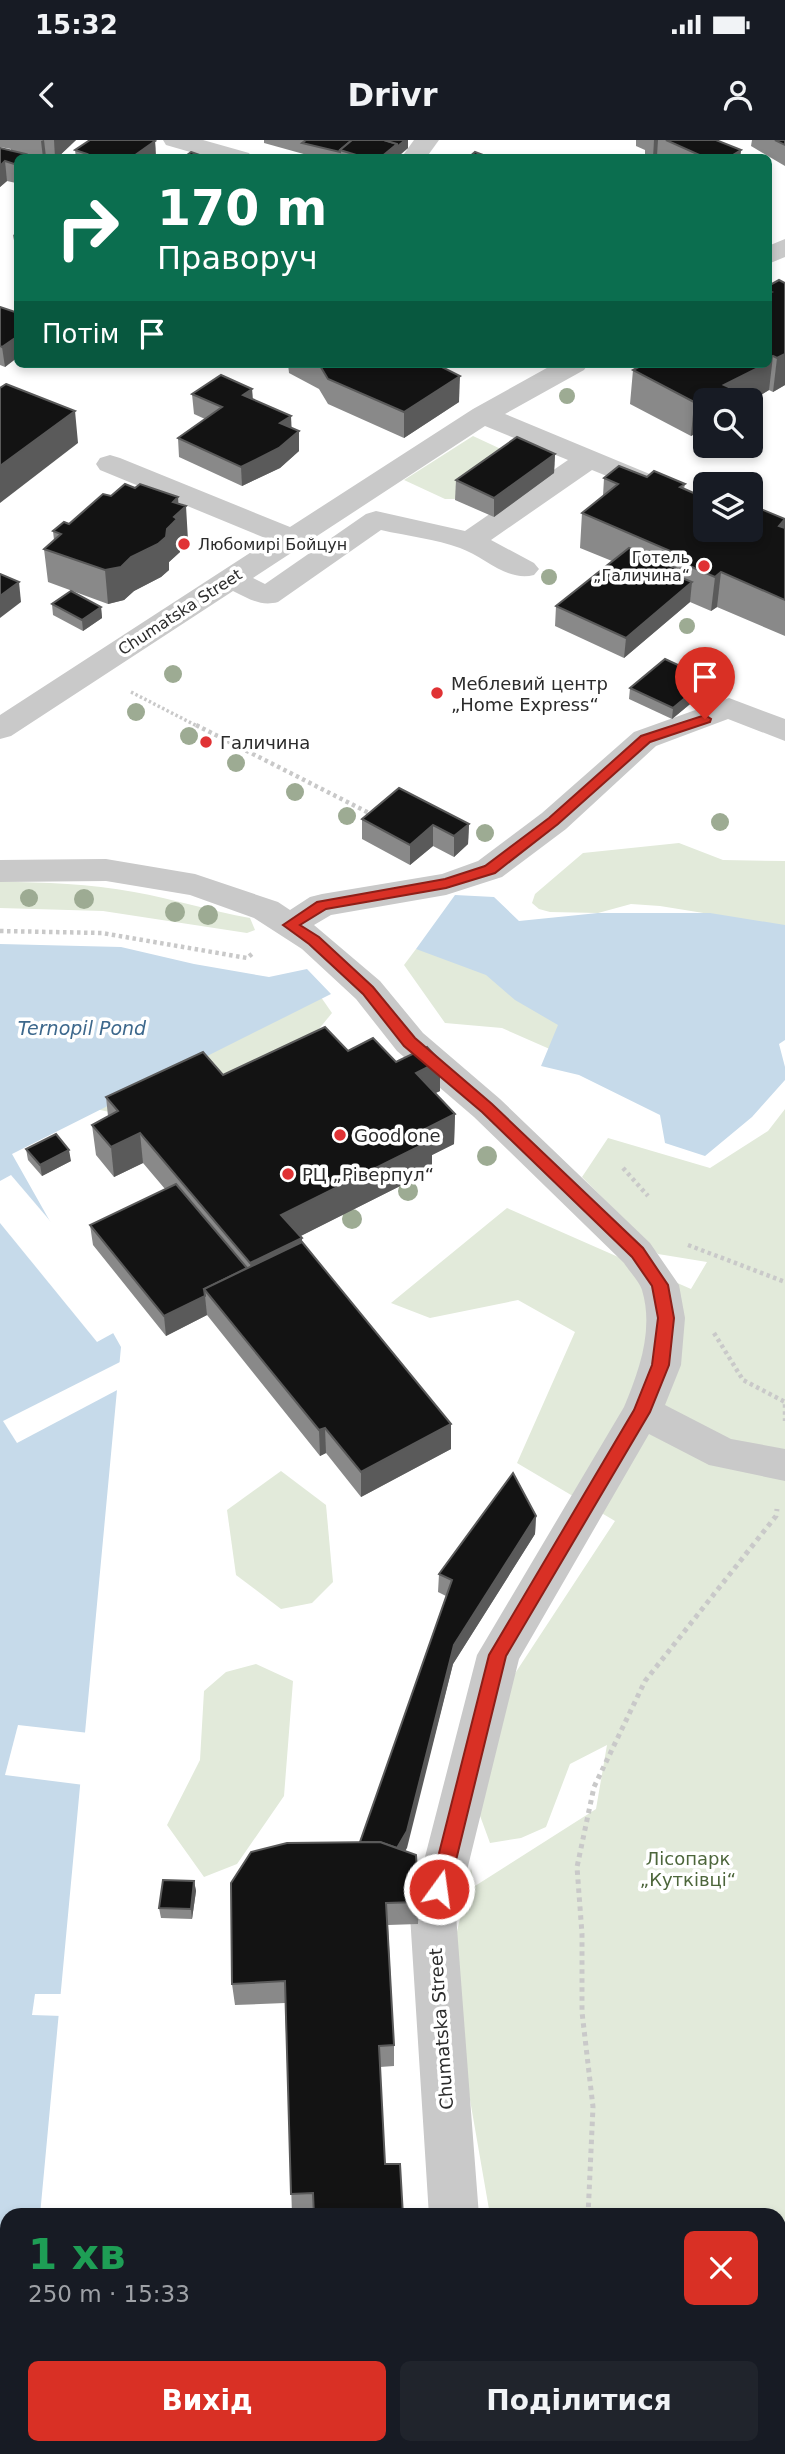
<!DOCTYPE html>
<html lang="uk">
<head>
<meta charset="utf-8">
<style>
	body { margin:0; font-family:"DejaVu Sans",sans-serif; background:#20242c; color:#f1f3f6; height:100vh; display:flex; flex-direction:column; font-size:26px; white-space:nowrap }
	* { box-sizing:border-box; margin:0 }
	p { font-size:23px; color:#9ea1a6 }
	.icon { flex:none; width:38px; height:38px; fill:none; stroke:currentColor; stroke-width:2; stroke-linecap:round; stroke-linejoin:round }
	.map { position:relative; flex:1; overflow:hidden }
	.panel { position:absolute; left:0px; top:2068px; width:786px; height:247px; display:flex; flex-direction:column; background:#171b24; border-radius:21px 21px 0 0; box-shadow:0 4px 10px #0003 }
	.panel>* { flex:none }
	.top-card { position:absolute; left:14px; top:14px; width:758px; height:214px; border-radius:10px; box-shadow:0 4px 10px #0003; background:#0b6e4f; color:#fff; overflow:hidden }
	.controls { position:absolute; left:693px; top:248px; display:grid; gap:14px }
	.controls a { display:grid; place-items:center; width:70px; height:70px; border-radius:10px; background:#171b24; box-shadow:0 4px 10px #0003; font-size:35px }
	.pin { position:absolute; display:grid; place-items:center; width:60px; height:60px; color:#fff; margin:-72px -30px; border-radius:50% 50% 50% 0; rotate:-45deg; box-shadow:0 0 7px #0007 }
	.pin .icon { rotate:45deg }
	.me { position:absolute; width:77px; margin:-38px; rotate:14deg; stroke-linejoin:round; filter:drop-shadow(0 0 5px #0008) }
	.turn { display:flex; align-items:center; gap:24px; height:147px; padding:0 28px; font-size:32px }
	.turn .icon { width:91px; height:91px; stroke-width:2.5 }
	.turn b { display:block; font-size:49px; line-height:60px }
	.then { display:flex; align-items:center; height:66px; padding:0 28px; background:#0003; gap:14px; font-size:26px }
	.round { display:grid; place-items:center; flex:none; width:74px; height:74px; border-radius:10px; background:#20242c }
	.headline { display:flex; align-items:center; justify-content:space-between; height:119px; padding:0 28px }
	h1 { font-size:42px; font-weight:700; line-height:52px; color:#1e9e55 }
	.action { display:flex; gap:14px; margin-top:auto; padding:14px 28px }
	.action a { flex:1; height:80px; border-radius:10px; background:#d93025; color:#fff; font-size:28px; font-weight:700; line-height:80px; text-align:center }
	.action a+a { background:#20242c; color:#f1f3f6 }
	.status { display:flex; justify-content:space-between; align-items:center; height:49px; padding:0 35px; background:#171b24; direction:ltr }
	.status svg { height:19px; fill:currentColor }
	header { display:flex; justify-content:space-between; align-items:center; height:91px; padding:0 28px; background:#171b24; font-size:32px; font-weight:700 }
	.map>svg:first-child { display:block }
	.green { fill:#e2eada }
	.water { fill:#c6daea }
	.pier { fill:#fff }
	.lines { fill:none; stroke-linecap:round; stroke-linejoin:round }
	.path-far2 { stroke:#c9c9c9; stroke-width:3.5; stroke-dasharray:2.5 2.5; stroke-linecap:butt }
	.path-far1 { stroke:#c9c9c9; stroke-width:4.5; stroke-dasharray:3.5 3.5; stroke-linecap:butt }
	.path { stroke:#c9c9c9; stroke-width:5; stroke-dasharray:4.5 4.5; stroke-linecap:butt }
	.minor { fill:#c9c9c9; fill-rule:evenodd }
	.tree { fill:#9dab93 }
	.wall { fill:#898989 }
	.shaded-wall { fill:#5a5a5a }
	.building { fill:#131313; stroke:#5a5a5a; stroke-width:2 }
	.route { fill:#d93025; stroke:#8d1f18; stroke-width:2 }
	.poi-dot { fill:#e03234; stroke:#fff; stroke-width:2.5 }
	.labels { text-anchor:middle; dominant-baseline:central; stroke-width:7; stroke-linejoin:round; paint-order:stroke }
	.far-poi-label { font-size:16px; fill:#2c2c2c; stroke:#fff; text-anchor:start }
	.far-street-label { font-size:16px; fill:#2c2c2c; stroke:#fff }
	.poi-label { font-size:18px; fill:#2c2c2c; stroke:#fff; text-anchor:start }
	.park-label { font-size:18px; fill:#4d663b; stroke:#fff }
	.street-label { font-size:18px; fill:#2c2c2c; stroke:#fff }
	.water-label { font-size:19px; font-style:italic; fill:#3d688c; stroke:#fff }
</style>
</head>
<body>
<div class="status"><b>15:32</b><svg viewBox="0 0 49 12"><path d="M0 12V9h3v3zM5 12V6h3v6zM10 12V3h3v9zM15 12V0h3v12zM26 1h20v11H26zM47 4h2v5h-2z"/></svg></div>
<header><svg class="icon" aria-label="back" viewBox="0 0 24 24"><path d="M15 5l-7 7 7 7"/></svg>Drivr<svg class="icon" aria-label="person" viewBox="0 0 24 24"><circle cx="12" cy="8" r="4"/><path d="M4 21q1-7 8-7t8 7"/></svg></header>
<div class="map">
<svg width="785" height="2314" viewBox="0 0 785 2314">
	<rect width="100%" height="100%" fill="#fff"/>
	<g class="green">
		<polygon points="473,296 516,316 455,359 445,359 404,340"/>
		<polygon points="679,703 723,720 785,721 785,786 660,766 631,764 598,773 550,772 539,769 532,763 535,754 583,713"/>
		<path d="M0,742C45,742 90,744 134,752C173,759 211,771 250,778L255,790L247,793L103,771L0,768Z"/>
		<polygon points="444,807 583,874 577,921 502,888 445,883 404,825 416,809"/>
		<polygon points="316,850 332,873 291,923 136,978 96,969"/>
		<polygon points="785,969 785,2314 312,2314 313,2308 779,2308 779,2076 490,2075 448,1833 471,1728 475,1746 596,1669 607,1605 570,1624 546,1687 521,1698 490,1703 479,1673 512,1538 615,1381 517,1323 575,1192 518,1160 430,1178 391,1163 507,1068 691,1149 707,1122 658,1114 582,1037 608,998 710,1028 768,991"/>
		<polygon points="281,1331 326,1365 333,1442 312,1463 281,1469 236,1435 227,1370"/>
		<polygon points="256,1524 293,1541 284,1656 237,1724 204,1737 167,1685 200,1620 204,1551 226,1532"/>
	</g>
	<g class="water">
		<polygon points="455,755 494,757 519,781 598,773 710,773 785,785 785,900 779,904 785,927 785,940 752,977 705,1016 665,1003 660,975 579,935 541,926 558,885 515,860 486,835 416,809"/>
		<polygon points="0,804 121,807 194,824 269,837 307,829 331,854 12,1014 121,1207 40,2075 7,2076 7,2308 18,2308 18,2314 0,2314"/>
	</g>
	<g class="pier">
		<polygon points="11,1035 63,1096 117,1191 97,1202 0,1083 0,1041"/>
		<polygon points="124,1220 121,1248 17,1303 3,1281"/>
		<polygon points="18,1585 89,1593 84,1645 5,1635"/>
		<polygon points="35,1854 64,1854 62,1876 32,1875"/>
	</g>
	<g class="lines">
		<polyline class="path-far2" points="131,552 199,587"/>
		<g class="path-far1">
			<polyline points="196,585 369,673"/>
			<polyline points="0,791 102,793 247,818 253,813"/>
			<polyline points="623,1028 648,1056"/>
			<polyline points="688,1105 785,1142"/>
			<polyline points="714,1193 743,1240 785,1262 785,1281"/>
		</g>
		<g class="path">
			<polyline points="588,2076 593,1967 582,1872 582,1794 577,1727 594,1647 645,1541 776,1376 777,1369"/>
			<polyline points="660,2308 663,2314"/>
		</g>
		<g class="minor">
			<polygon points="163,0 203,0 249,13 252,18 211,18 166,5"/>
			<polygon points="414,0 439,0 426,18 401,18"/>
			<polygon points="785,99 785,117 768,124 768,106"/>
			<path d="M554,224H588L584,230L505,274L705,357V376L592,330L491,400L534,423L539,429L534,435C507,442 485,417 460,408C436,399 407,396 381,390L278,462C260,467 248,458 233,451L11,596L0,599V575L270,400L100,330L96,324L100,318L110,315L120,318L290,387L473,269ZM485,286L568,320L465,391L376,371L366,374L265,444L253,438Z"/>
			<path d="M729,558L785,579V601L728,579L656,606L566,689L502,737L446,755L331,775L314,785L380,841L423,893L500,959L650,1103L679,1145L685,1178L681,1225L665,1265L731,1299L785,1309V1341L709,1325L649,1294L519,1519L456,1775L479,2076H429L410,1775L477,1515L624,1267C639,1231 654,1190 642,1150C639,1141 629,1131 624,1123L474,977L397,911L356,859L302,809L254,778L190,755L106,741L0,742V720L106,719L195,734L278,762L290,770L310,757L322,754L442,734L478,721L542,673L634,592Z"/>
			<polygon points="552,2308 606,2308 608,2314 554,2314"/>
		</g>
	</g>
	<g class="tree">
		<circle cx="567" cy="256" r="8"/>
		<circle cx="549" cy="437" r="8"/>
		<circle cx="687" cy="486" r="8"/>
		<circle cx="173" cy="534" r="9"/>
		<circle cx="136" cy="572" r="9"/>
		<circle cx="189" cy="596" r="9"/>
		<circle cx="236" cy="623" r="9"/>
		<circle cx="295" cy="652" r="9"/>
		<circle cx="347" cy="676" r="9"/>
		<circle cx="720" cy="682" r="9"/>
		<circle cx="485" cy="693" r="9"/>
		<circle cx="29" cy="758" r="9"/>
		<circle cx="84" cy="759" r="10"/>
		<circle cx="175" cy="772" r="10"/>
		<circle cx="208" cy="775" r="10"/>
		<circle cx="487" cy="1016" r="10"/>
		<circle cx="408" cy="1051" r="10"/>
		<circle cx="352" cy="1079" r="10"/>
	</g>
	<g class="wall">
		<polygon points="0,0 76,0 57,18 34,18 26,16 27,18 18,18 18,42 16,43 7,41 0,47 0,8 11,10 11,9 0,7"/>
		<polygon points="264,0 408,0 408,8 397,18 318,18 264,3"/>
		<polygon points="636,0 716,0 741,10 740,18 661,18 657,16 651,18 645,15 645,10 636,6"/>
		<polygon points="752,0 785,0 785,26 751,6"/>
		<polygon points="155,1 156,18 76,18 75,10"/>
		<polygon points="18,92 18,106 15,106 13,95"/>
		<polygon points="779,140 785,245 773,252 769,250 756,258 756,261 751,263 751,261 705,261 705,292 702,290 691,296 630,264 633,230 642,224 768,224 768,146"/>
		<polygon points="0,167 18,173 18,217 5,227 0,225"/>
		<polygon points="288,224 435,224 434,225 459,262 404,298 328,264 319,249 289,233"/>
		<polygon points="252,249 253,260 291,288 299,291 299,311 280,328 242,346 179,317 178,298 205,279 194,274 192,254"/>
		<polygon points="555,314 554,333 494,377 455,360 456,340"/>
		<polygon points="647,337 685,344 684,349 705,390 785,379 785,496 717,467 711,471 690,462 624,518 555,486 556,466 612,421 580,408 582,373 603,356 604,338"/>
		<polygon points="135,348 178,357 178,364 188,400 179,408 180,412 169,422 169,430 161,437 134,451 124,460 108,464 48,442 44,409 54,400 53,391 69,384 111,356"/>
		<polygon points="52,464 101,467 102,478 83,491 53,475"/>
		<polygon points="630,548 707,550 672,579 629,559"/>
		<polygon points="362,679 469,684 468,704 454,717 433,706 410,725 362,699"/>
		<polygon points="348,911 396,922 440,921 440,951 435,953 455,974 454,1004 432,1015 432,1030 300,1096 302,1098 302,1102 451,1309 361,1357 326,1313 320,1316 207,1175 166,1196 93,1105 90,1085 165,1049 143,1023 114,1037 96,1015 92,985 108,976 106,957"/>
		<polygon points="26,1009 71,1021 42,1036 28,1020"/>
		<polygon points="536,1376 535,1394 453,1524 405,1711 419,1762 418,1784 388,1785 394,1905 394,1926 380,1927 385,2024 314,2072 292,2074 285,1863 235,1865 232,1844 360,1702 446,1456 438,1452 439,1434"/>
		<polygon points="194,1741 196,1751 192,1779 161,1778 159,1768"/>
	</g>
	<g class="shaded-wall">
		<polygon points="44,0 46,17 45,18 43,18 41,1"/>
		<polygon points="54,0 76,0 57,18 55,18"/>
		<polygon points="405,0 408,0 408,8 397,17 380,18 397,4"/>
		<polygon points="654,0 658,0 657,16 653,18"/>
		<polygon points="155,1 156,18 131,18"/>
		<polygon points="741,10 740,18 728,18"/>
		<polygon points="5,21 7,41 0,47 0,26"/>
		<polygon points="18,21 18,42 16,43 14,24"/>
		<polygon points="18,196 18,217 5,227 2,207"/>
		<polygon points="785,214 785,245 773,252 777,218"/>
		<polygon points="773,216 769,250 756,258 756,261 751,263 751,261 712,261 724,245 760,224 768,224 768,219"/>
		<polygon points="460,236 459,262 404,298 404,272"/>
		<polygon points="252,249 253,269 243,255"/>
		<polygon points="705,256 702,290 691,296 694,262"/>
		<polygon points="75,271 78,303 0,363 0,326"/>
		<polygon points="291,276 292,296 280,283"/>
		<polygon points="299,291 299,311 280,328 242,346 241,327"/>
		<polygon points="555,314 554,333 494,377 494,358"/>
		<polygon points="178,357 179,373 186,366 188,400 179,408 180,412 169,422 169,430 161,437 134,451 124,460 108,464 105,430 131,417 167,389 173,362"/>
		<polygon points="785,380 785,386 781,413 779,386"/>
		<polygon points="721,432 717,467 711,471 715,437"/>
		<polygon points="19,442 21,462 0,478 0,456"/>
		<polygon points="692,442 690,462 624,518 626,498"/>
		<polygon points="101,467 102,478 83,491 82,480"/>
		<polygon points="708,539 707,550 672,579 673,568"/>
		<polygon points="469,684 468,704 454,717 454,696"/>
		<polygon points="433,685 433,706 410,725 410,705"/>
		<polygon points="440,921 440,951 415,963 416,933"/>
		<polygon points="455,974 454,1004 432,1015 432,1030 283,1105 281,1075 423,990"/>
		<polygon points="140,993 143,1023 114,1037 111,1007"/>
		<polygon points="69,1010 71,1021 42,1036 40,1025"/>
		<polygon points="302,1098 303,1128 251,1133 250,1123"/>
		<polygon points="205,1156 207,1175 166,1196 164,1176"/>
		<polygon points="451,1284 451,1309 361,1357 361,1332"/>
		<polygon points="325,1288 326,1313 320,1316 319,1290"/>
		<polygon points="536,1376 535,1394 453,1524 407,1708 394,1729 394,1712 454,1505"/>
		<polygon points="194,1741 196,1751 192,1779 191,1769"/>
	</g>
	<g class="building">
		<polygon points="90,0 152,0 155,1 131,18 83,18 87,14 75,10"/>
		<polygon points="306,0 352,0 340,10 340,12 302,3"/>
		<polygon points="352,0 384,0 397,4 380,18 366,18 340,10"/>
		<polygon points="384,0 405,0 397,7 397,4"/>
		<polygon points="666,0 716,0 741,10 728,18 706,18"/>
		<polygon points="775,0 785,0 785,5"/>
		<polygon points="0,8 26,14 22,18 18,18 18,21 14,24 5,21 0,26"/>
		<polygon points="191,12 208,18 183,18"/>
		<polygon points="475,12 491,18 468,18"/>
		<polygon points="779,140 785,143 785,214 777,218 773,216 768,219 768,153 771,152 768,151 768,146"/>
		<polygon points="0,167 18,173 18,196 2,207 0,206"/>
		<polygon points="319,224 428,224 440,226 460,236 404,272 328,239"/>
		<polygon points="644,224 760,224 757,225 760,227 724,245 731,248 712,260 705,256 694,262 633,230"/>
		<polygon points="221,235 252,249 243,255 291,276 280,283 299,291 279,308 241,327 178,298 222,267 192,254"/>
		<polygon points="6,244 75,271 0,326 0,248"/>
		<polygon points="517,297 555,314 494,358 456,340"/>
		<polygon points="619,326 647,337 654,331 685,344 680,347 705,358 705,390 751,390 751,365 785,379 779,386 785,388 785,460 721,432 715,437 678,421 684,417 582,373 618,344 604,338"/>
		<polygon points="125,344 135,348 140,344 178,357 173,362 186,366 174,377 177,379 167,389 166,397 158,404 131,417 121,427 105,430 44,409 61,394 53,391 64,382 69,384 103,354 111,356"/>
		<polygon points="629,408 677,429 677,436 692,442 626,498 556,466"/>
		<polygon points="0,434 19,442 0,456"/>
		<polygon points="71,451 101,467 82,480 52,464"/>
		<polygon points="665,519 708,539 673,568 630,548"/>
		<polygon points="399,648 469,684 454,696 433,685 410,705 362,679"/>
		<polygon points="325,887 348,911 373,898 396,922 427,907 440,921 416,933 455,974 423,990 432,1000 281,1075 302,1098 250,1123 140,993 111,1007 92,985 118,971 106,957 203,912 223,935"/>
		<polygon points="56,994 69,1010 40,1025 26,1009"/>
		<polygon points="176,1044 247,1128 204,1149 205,1156 164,1176 90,1085"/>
		<polygon points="302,1102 451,1284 361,1332 325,1288 319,1290 204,1149"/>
		<polygon points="513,1333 536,1376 454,1505 407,1691 397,1708 380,1702 360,1702 452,1440 439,1434"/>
		<polygon points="380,1702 416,1715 419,1762 386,1763 394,1905 379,1906 385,2024 400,2024 403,2076 314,2076 313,2053 291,2054 285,1841 232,1844 231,1743 251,1712 287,1703"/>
		<polygon points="163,1740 194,1741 191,1769 159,1768"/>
	</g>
	<polygon class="route" points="705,575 711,579 710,582 650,602 558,684 495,733 446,748 326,769 300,785 319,797 373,847 415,898 492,964 643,1108 668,1145 674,1178 669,1225 650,1272 506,1516 449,1749 446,1755 439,1757 433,1755 430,1749 489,1515 634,1270 652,1225 658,1178 652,1146 632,1117 482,972 404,906 363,854 309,804 283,785 317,762 445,739 485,726 549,678 641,596"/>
	<g class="poi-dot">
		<circle cx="184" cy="404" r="7"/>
		<circle cx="704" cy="426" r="7"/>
		<circle cx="437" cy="553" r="7"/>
		<circle cx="206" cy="602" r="7"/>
		<circle cx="340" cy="995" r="7"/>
		<circle cx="288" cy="1034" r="7"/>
	</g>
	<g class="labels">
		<g class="far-poi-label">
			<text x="198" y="404">Любомирі Бойцун</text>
			<text x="690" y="417" text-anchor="end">Готель<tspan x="690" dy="18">„Галичина“</tspan></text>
		</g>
		<g class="far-street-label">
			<text transform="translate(180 472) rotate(-33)">Chumatska Street</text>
		</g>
		<g class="poi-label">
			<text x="451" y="543">Меблевий центр<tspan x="451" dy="21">„Home Express“</tspan></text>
			<text x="220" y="602">Галичина</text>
			<text x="354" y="995">Good one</text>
			<text x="302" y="1034">РЦ „Ріверпул“</text>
		</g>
		<g class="park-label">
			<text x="688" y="1718">Лісопарк<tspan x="688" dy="21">„Кутківці“</tspan></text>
		</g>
		<g class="street-label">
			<text transform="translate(441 1889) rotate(-94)">Chumatska Street</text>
		</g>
		<g class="water-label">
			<text x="82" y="888">Ternopil Pond</text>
		</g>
	</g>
</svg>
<div class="controls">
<a><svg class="icon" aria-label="search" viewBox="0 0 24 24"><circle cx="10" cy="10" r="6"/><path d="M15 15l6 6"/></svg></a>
<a><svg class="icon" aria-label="layers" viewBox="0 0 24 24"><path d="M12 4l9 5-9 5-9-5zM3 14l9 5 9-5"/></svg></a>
</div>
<div class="pin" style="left:705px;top:579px;background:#d93025"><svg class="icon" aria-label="arrive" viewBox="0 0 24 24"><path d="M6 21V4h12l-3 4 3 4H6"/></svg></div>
<svg class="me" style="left:439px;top:1749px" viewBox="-20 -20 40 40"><circle r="17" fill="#d93025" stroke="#fff" stroke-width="3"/><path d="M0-11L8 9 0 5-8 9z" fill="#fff"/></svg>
<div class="top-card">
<div class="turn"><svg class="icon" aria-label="right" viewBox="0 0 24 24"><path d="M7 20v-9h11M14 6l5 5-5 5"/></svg><div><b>170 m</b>Праворуч</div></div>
<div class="then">Потім<svg class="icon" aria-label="arrive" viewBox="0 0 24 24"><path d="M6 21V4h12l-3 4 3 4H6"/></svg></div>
</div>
<section class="panel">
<div class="headline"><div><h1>1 хв</h1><p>250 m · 15:33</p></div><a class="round" style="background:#d93025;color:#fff"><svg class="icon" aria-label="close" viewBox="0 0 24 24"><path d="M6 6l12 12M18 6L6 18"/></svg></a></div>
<div class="action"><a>Вихід</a><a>Поділитися</a></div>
</section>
</div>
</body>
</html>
